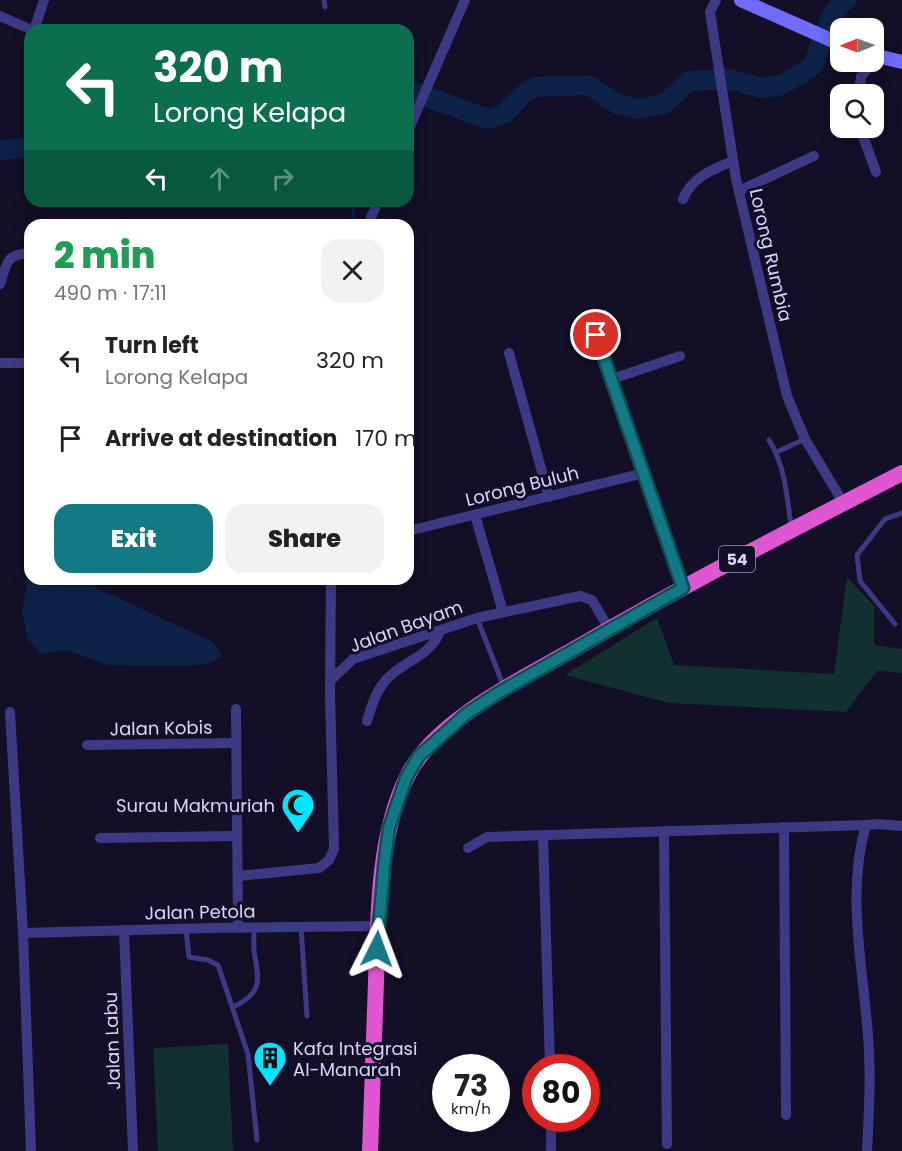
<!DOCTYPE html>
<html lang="en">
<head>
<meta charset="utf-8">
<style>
	body { margin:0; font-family:Poppins,sans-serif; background:#f2f2f2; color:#222; height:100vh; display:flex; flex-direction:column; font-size:22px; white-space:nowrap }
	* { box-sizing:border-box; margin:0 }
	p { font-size:20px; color:#767676 }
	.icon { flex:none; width:33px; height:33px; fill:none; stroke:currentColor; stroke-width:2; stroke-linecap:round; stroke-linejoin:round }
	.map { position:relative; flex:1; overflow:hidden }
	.side { position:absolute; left:24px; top:219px; width:390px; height:366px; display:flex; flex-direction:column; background:#fff; border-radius:18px; box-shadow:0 3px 15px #0003 }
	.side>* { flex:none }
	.hud { position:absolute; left:24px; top:24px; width:390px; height:183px; border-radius:18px; box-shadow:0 3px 15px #0003; background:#0b6e4f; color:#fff; overflow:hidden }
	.needle { width:39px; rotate:269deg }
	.tools { position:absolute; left:830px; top:18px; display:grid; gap:12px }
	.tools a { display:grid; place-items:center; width:54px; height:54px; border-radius:12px; background:#fff; box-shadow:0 3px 15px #0003; font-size:30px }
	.speed { position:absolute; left:432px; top:1054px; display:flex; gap:12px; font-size:30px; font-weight:700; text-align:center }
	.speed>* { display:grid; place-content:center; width:78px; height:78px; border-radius:50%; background:#fff; box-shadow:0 3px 15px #0003; line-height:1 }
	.speed small { font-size:15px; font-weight:400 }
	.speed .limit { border:9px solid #d22; background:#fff; color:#111 }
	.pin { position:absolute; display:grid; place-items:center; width:51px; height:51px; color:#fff; margin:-26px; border:3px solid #fff; border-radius:50%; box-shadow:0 2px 6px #0007 }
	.me { position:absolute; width:66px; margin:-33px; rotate:3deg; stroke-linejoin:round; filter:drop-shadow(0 0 4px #0008) }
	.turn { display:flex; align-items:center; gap:21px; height:126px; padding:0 30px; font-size:27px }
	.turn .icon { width:78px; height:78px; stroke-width:2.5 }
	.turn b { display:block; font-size:42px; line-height:51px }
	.lanes { display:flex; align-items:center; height:57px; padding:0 30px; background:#0003; justify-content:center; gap:30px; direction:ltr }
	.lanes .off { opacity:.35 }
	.round { display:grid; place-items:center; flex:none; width:63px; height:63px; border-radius:18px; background:#f2f2f2 }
	.headline { display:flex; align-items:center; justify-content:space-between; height:102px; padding:0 30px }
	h1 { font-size:36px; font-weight:800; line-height:45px; color:#1e9e55 }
	.cta { display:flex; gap:12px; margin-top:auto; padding:12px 30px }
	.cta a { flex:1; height:69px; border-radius:18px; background:#137a85; color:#fff; font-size:24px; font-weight:800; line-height:69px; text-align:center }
	.cta a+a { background:#f2f2f2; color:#222 }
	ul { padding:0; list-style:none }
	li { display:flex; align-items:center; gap:18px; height:78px; padding:0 30px }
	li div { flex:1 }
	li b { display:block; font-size:22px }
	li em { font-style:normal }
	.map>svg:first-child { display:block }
	.green { fill:#12302f }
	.water { fill:#0c2248 }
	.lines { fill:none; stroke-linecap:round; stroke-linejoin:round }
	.stream { stroke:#0c2248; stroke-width:3 }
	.river { stroke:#0c2248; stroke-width:20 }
	.service { stroke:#3d3a85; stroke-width:5 }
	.minor { stroke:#3d3a85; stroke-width:10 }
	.secondary { stroke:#6f6bff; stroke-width:14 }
	.trunk { stroke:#e055d1; stroke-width:16 }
	.route-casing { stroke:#0c4f56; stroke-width:15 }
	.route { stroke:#137a85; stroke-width:10 }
	.labels { text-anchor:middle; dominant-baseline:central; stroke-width:6; stroke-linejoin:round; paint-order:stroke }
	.shield { fill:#130f26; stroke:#9e99be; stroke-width:1.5 }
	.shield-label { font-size:16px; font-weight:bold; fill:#d9d4ff }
	.street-label { font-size:18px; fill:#d9d4ff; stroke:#130f26 }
	.poi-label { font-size:18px; fill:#d9d4ff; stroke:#130f26; text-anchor:end }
</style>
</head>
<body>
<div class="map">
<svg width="902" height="1151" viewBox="0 0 902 1151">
	<rect width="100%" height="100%" fill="#130f26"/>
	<g class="green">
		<polygon points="847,577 874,606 874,645 902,649 902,673 877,671 846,712 668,703 565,675 657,618 674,665 834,674"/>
		<polygon points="228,1044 233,1151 158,1151 153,1048"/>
	</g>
	<polygon class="water" points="30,571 30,579 87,579 97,588 213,642 222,656 210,663 189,666 108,665 66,650 41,654 27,638 22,611"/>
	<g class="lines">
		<polyline class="stream" points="353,225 354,201"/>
		<g class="river">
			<polyline points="408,90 488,119 504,114 520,97 535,87 589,85 617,104 639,109 664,104 689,81 729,79 762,88 782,85 813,66 829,21 836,10 847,0"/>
			<polyline points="0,150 30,147"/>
		</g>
		<g class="service">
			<polyline points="324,0 325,7"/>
			<path d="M769,440C785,465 787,497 791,526"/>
			<polyline points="777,452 805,439"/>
			<polyline points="477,618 503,685"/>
			<polyline points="895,624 860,581 857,555 885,519 902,513"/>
			<polyline points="301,927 307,1016"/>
			<polyline points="186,929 189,957 208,960 218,965 248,1054 257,1140"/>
			<path d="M233,1007C260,994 260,984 255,957C253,948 254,937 254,928"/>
		</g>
		<g class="minor">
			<polyline points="716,0 710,12 736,179 787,396 805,439 844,504"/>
			<polyline points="0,16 32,30"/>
			<polyline points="34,30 44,0"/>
			<polyline points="859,94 861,76 878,57"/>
			<polyline points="860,128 876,172"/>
			<polyline points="408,131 465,0"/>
			<polyline points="739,191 814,156"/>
			<path d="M683,199C692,177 712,170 733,161"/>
			<polyline points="368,225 378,201"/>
			<path d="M0,284C7,263 6,254 30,253"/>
			<polyline points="596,335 683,588"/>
			<polyline points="509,353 549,497"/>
			<polyline points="0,363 30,363"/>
			<polyline points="612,379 680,356"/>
			<polyline points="475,515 503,612"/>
			<polyline points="408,531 644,473"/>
			<polyline points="331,680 353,659 477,618 580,596 592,600 609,629"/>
			<polyline points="236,709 238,928"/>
			<polyline points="10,712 23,933 31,1151"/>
			<path d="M367,721C372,704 377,687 391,675C409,659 431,655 440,631"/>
			<polyline points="87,745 236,743"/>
			<polyline points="784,827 786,1115"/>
			<polyline points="664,831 667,1144"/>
			<polyline points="543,836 550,1068"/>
			<polyline points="100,838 237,836"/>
			<polyline points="468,848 487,837 866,825"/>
			<polyline points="238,876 319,868 329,860 334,849 330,694 331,579"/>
			<polyline points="124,930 133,1151"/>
			<polyline points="23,933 211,928 378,926"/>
			<polyline points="551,1119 551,1151"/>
			<path d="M867,1151C869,1112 871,1074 868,1036C863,967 846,892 866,825L878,824L902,826"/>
		</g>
		<g class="secondary">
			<polyline points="741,0 840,44"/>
			<polyline points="873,55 902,62"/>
		</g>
		<path class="trunk" d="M370,1151C372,1095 374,1038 376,982C378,918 378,835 407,777C434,720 524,678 578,647C684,585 793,529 902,473"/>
	</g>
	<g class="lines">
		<g class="route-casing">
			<polyline id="route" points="377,949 384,867 389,828 406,778 419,756 466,714 498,693 683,588 596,335"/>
		</g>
		<use href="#route" class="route"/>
	</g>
	<defs>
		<g id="mosque-pin" transform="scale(1.725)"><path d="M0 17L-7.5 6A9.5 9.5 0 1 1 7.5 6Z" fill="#00e5ff" stroke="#130f26"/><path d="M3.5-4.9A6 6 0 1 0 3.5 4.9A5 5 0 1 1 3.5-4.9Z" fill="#111"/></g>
		<g id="building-pin" transform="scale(1.725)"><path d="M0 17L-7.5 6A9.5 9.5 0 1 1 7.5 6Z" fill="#00e5ff" stroke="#130f26"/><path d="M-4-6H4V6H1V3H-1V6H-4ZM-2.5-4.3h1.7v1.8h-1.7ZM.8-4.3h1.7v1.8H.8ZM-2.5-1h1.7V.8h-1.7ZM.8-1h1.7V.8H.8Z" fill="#111"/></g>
	</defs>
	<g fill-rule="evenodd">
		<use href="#mosque-pin" x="298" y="805"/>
		<use href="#building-pin" x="270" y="1058"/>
	</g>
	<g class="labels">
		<rect class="shield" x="719" y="546" width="36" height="26" rx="4.5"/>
		<g class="shield-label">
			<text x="737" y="559">54</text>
		</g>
		<g class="street-label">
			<text transform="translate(771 255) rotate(77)">Lorong Rumbia</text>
			<text transform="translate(522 486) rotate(-14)">Lorong Buluh</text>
			<text transform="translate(406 626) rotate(-20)">Jalan Bayam</text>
			<text transform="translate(161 728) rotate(-1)">Jalan Kobis</text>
			<text transform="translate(200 912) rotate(-1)">Jalan Petola</text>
			<text transform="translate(112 1041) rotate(-92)">Jalan Labu</text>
		</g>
		<g class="poi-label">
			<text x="275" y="805">Surau Makmuriah</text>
			<text x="293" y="1048" text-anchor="start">Kafa Integrasi<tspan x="293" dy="21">Al-Manarah</tspan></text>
		</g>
	</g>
</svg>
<div class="tools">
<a><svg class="needle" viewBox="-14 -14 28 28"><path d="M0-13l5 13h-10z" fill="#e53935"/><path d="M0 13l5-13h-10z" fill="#767676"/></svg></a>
<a><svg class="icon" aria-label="search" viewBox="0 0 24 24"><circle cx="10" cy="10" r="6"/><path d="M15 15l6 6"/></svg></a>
</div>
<div class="speed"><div>73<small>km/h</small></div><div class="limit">80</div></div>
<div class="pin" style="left:596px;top:335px;background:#d93025"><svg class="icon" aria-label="arrive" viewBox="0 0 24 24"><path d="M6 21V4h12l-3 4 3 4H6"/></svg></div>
<svg class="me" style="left:377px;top:949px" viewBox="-20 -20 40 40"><path d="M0-17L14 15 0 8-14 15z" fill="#137a85" stroke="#fff" stroke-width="4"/></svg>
<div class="hud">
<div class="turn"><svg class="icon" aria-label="left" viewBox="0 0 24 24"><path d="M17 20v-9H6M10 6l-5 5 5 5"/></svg><div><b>320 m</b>Lorong Kelapa</div></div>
<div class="lanes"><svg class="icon" aria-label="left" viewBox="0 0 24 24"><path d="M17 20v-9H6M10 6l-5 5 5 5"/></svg><svg class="icon off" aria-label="ahead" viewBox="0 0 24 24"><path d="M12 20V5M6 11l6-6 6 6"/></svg><svg class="icon off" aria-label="right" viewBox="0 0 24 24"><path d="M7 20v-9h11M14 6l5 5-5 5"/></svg></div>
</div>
<section class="side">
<div class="headline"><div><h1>2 min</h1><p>490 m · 17:11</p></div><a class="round"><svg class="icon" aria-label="close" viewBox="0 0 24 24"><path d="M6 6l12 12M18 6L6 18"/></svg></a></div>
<ul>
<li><svg class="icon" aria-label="left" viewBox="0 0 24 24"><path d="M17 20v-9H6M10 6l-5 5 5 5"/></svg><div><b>Turn left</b><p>Lorong Kelapa</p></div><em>320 m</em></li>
<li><svg class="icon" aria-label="arrive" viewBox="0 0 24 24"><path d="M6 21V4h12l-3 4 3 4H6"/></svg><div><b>Arrive at destination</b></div><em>170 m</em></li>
</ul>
<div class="cta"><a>Exit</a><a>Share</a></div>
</section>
</div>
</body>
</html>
